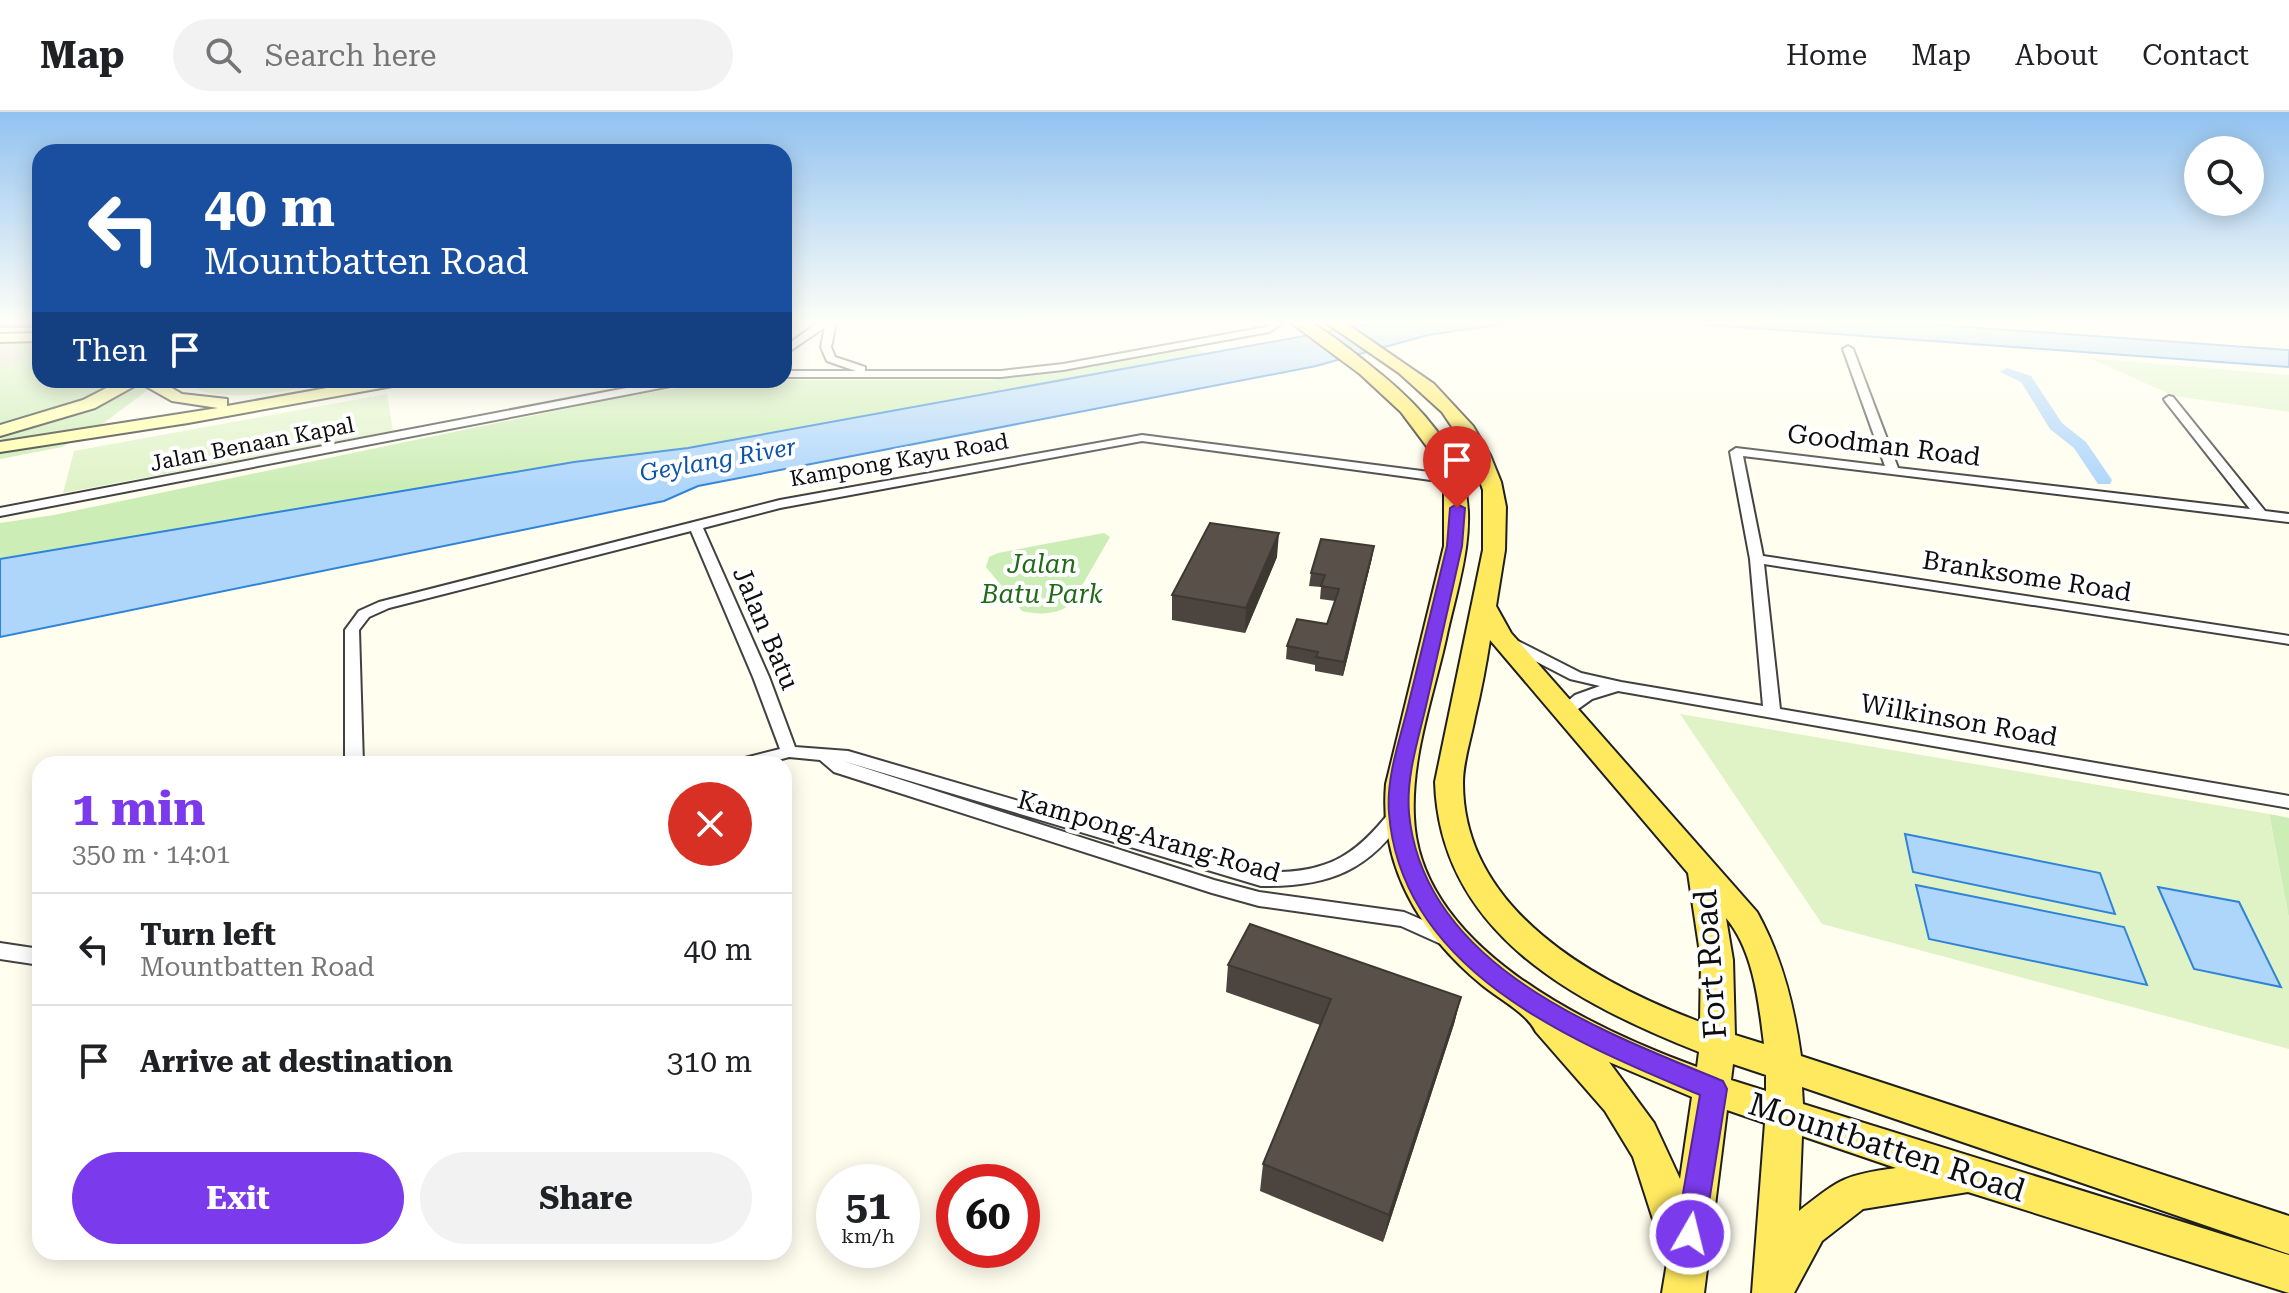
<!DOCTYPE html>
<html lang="en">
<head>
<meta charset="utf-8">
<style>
	body { margin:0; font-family:"Roboto Serif",serif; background:#f2f2f2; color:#202124; height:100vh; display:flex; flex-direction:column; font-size:30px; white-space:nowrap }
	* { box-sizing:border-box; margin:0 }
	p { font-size:26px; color:#757577 }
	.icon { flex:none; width:44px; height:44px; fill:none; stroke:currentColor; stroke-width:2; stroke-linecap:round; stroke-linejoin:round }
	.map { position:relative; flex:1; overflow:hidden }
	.side { position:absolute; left:32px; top:644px; width:760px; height:504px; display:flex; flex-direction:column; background:#fff; border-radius:24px; box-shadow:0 4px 20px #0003 }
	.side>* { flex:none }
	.top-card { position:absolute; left:32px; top:32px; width:760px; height:244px; border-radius:24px; box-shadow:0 4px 20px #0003; background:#1a4fa0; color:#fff; overflow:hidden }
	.fabs { position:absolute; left:2184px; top:24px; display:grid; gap:16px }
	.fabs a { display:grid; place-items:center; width:80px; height:80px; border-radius:50%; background:#fff; box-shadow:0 4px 20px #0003; font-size:40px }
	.speed { position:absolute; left:816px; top:1052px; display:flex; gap:16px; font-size:40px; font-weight:700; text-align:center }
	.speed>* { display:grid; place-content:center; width:104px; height:104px; border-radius:50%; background:#fff; box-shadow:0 4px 20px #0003; line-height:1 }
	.speed small { font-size:20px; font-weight:400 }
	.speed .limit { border:12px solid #d22; background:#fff; color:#111 }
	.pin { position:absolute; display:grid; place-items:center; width:68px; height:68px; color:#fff; margin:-82px -34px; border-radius:50% 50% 50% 0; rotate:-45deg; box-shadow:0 0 8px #0007 }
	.pin .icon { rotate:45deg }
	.me { position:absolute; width:88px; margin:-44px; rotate:8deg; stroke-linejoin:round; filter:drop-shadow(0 0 6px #0008) }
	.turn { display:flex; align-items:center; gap:28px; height:168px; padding:0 40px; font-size:36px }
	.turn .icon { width:104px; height:104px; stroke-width:2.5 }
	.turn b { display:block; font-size:56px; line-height:68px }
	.then { display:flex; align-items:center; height:76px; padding:0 40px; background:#0003; gap:16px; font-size:30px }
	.round { display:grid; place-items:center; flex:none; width:84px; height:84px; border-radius:42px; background:#f2f2f2 }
	.head { display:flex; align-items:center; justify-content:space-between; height:136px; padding:0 40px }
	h1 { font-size:48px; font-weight:700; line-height:60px; color:#7c3aed }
	.cta { display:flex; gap:16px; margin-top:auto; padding:16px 40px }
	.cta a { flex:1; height:92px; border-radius:48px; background:#7c3aed; color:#fff; font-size:32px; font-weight:700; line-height:92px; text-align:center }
	.cta a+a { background:#f2f2f2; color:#202124 }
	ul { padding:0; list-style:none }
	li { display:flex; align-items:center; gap:24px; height:112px; padding:0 40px; border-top:2px solid #e0e0e0 }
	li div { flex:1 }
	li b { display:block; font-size:30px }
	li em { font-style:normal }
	header { display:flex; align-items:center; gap:48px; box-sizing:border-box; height:112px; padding:0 40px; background:#fff; border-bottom:2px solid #e0e0e0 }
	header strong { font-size:38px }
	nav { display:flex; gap:44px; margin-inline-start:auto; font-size:28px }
	.search { width:560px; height:72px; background:#f2f2f2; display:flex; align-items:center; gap:20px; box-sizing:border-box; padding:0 28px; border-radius:44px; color:#757577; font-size:30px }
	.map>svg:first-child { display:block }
	.green { fill:#ccedb5 }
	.pitch { fill:#dff3c7 }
	.water { fill:#aed6fb; stroke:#2f83d9; stroke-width:2 }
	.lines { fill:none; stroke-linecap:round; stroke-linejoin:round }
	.canal { fill:#aed6fb; fill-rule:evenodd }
	.highway-tunnel { stroke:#dbdacd; stroke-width:21; stroke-dasharray:21 10; stroke-linecap:butt }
	.street-casing { stroke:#414141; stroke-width:4 }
	.secondary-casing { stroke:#303030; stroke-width:4 }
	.primary-casing { stroke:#1f1f1f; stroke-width:4 }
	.street { fill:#fff; fill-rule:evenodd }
	.secondary { fill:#ffa; fill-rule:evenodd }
	.primary { fill:#ffe95f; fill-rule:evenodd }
	.wall { fill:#4c453f }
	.shaded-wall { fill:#3e3833 }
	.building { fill:#585049; stroke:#3e3833; stroke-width:2 }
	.route { fill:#7c3aed; stroke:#51269a; stroke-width:2 }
	.labels { text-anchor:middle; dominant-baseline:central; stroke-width:8; stroke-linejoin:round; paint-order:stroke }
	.far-street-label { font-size:22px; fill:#0e0e0e; stroke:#fff }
	.far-water-label { font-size:24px; font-style:italic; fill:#0c54ab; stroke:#fff }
	.street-label { font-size:26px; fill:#0e0e0e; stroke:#fff }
	.park-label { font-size:26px; font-style:italic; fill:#216b18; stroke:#fff }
	.near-street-label { font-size:32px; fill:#0e0e0e; stroke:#fff }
</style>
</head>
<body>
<header>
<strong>Map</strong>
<div class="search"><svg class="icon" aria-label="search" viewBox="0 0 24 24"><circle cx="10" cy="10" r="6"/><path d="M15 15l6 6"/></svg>Search here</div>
<nav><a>Home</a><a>Map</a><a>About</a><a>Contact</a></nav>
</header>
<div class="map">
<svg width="2289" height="1181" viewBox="0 0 2289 1181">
	<rect width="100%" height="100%" fill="#fffeef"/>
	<g class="green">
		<polygon points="0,210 40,210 40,268 161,268 105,310 62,335 0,347"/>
		<polygon points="1193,234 1207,242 688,336 574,350 0,447 0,411 54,403 617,286 727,268 989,268 1032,263"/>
		<path d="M1104,421L1110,425L1072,491C1059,503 1039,503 1022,499L986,455L989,445L998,441Z"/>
		<polygon points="2269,702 2289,706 2289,807"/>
	</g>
	<g class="pitch">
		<polygon points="2089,246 2289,263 2289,300 2174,284"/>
		<path d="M187,268H350C317,273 207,300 187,268Z"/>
		<polygon points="387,282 393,319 63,381 74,339"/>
		<polygon points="1680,602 2269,702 2289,807 2289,937 1822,812"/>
	</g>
	<g class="water">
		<polygon points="1381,210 1516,210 1428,223 1316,254 698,374 664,389 0,525 0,447 574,350 688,336"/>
		<polygon points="1671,210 1899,210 2289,238 2289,255"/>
		<polygon points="1905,722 2100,761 2115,802 1913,760"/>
		<polygon points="1916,773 2124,815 2147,873 1929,827"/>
		<polygon points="2158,775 2239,790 2281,875 2194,857"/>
	</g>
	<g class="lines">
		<polygon class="canal" points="2007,256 2031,264 2062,311 2086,330 2112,368 2110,372 2098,372 2074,336 2050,317 2021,270 2000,260"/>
		<polyline class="highway-tunnel" points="0,246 40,231"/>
		<g class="street-casing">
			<g id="street">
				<polygon points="819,210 836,210 831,235 835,245 865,255 865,259 1001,259 1063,252 1266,215 1272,210 1284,210 1269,220 1063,258 1001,265 784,265 784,259 856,259 827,249 821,235 825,215 784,243 784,235"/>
				<polygon points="1848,234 1853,237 1898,356 2250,397 2165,289 2164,287 2169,284 2173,285 2265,399 2289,402 2289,410 1743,344 1763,444 2289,524 2289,532 1764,452 1780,597 2289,684 2289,696 1618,579 1592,587 1571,602 1559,602 1557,598 1575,583 1600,574 1570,567 1508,535 1505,532 1508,529 1518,529 1581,561 1621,570 1763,594 1750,447 1730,340 1736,336 1885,354 1843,237"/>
				<polygon points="668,268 706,268 701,271 671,274 0,404 0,396"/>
				<path d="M1142,323L1453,363L1459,367L1453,371L1142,329L780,396L703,416L769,565L795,635L848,639L1261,760C1324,762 1354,747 1392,697H1404L1407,701C1371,759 1328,775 1261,774L843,649L1214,768L1259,780L1404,800L1455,822L1458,827L1455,832L1448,835L1441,832L1401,814L1259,794L1212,781L834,660L820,648L789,645L764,652H734L737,648L780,637L753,565L691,419L389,496L369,505L359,518L363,652H345V518L359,499L379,490L780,388Z"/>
				<polygon points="0,831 40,837 40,853 0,847"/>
			</g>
		</g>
		<g class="secondary-casing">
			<g id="secondary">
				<polygon points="40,221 40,229 0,230 0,222"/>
				<polygon points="122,268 158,268 182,282 227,287 227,294 371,268 406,268 398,273 188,311 0,340 0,330 218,296 172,289 140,271 95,296 0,324 0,313 83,288"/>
			</g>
		</g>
		<g class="primary-casing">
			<path id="primary" d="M1290,210C1295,210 1303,209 1308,210C1324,215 1367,251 1382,263C1416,291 1452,329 1464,372C1477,422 1456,479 1446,527C1433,585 1411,645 1414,705C1419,836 1591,916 1697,955L1699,940C1576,891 1440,822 1435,670L1483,438V378L1471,343L1442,300L1399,261L1325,210H1344L1434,272L1473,314L1490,343L1501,370L1506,395L1505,438L1496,494L1511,521L1757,800C1782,845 1794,893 1801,944L2289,1104V1142L1802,975L1803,992L2289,1143V1181L1968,1080L1863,1097L1822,1129L1794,1181H1752L1765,1011L1727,998L1704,1181H1662L1667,1151L1633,1045L1605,999L1536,920C1526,900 1500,888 1482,873C1420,822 1379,754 1386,672L1444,434V374L1431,340L1401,300L1360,262ZM1490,528L1688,761L1701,848L1700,910C1597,871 1463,799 1463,671C1463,649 1471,627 1475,605C1481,580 1486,554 1490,528ZM1726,806C1754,839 1759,892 1764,932L1735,923L1733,848ZM1609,950L1692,985L1680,1067L1654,1011ZM1733,952L1766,963V979L1731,968ZM1802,1024L1896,1056C1844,1063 1840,1067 1799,1099Z"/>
		</g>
		<use href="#street" class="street"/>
		<use href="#secondary" class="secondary"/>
		<use href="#primary" class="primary"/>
	</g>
	<g class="wall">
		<rect x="0" y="210" width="40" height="6"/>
		<polygon points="1277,445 1245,521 1172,508 1172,483"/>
		<polygon points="1372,446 1343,564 1315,559 1315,553 1286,547 1287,534 1327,512 1335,489 1320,487 1321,475 1309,474 1311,461"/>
		<polygon points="1228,853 1461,885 1454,912 1383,1130 1260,1079 1263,1052 1320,913 1226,880"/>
	</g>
	<g class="shaded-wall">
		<polygon points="1279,421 1277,445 1245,521 1246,496"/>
		<polygon points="1374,434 1372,446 1343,564 1344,550"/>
		<polygon points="1461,885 1454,912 1383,1130 1389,1103"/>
	</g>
	<g class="building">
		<polygon points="1210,411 1279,421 1246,496 1172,483"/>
		<polygon points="1321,427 1374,434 1344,550 1316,545 1318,540 1287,534 1297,507 1327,512 1339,477 1321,474 1325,463 1311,461"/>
		<polygon points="1250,812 1461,885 1389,1103 1263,1052 1331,887 1228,853"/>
	</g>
	<linearGradient id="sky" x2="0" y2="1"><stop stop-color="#91c2f0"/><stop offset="0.56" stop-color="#fffff8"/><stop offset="1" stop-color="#fffff8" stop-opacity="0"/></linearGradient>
	<rect width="2289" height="376" fill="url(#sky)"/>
	<path class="route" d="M1457,392L1465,396L1462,434C1450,487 1438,540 1426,594C1418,628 1406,665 1409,701C1423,854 1601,919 1723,969L1727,977L1704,1122L1700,1132L1690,1136L1680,1132L1676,1122L1700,983C1574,930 1401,860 1389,701C1386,665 1400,628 1408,594C1421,540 1434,487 1447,434L1450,396Z"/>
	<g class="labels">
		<g class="far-street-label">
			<text transform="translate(252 332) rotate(-11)">Jalan Benaan Kapal</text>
			<text transform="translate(899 348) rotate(-10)">Kampong Kayu Road</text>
		</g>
		<g class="far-water-label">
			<text transform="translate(718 348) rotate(-10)">Geylang River</text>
		</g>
		<g class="street-label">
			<text transform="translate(1884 333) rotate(7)">Goodman Road</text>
			<text transform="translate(2027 464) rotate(9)">Branksome Road</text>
			<text transform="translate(766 516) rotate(67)">Jalan Batu</text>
			<text transform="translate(1959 608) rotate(10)">Wilkinson Road</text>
			<text transform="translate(1149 724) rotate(16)">Kampong Arang Road</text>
		</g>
		<g class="park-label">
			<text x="1042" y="452">Jalan<tspan x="1042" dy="30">Batu Park</tspan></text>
		</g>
		<g class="near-street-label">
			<text transform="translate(1710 852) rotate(-94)">Fort Road</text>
			<text transform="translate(1887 1035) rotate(18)">Mountbatten Road</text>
		</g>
	</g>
</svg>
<div class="fabs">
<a><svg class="icon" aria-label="search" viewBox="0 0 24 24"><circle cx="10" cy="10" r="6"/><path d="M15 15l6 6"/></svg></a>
</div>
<div class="speed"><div>51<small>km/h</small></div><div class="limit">60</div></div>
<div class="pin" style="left:1457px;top:396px;background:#d93025"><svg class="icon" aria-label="arrive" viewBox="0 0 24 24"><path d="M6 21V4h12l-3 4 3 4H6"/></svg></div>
<svg class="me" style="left:1690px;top:1122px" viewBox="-20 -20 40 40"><circle r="17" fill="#7c3aed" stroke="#fff" stroke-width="3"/><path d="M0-11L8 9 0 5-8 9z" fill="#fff"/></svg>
<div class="top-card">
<div class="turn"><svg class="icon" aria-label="left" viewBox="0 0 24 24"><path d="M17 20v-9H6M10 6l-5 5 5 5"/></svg><div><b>40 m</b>Mountbatten Road</div></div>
<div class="then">Then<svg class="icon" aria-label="arrive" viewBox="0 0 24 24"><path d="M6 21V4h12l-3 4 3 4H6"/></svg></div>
</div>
<section class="side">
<div class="head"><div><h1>1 min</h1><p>350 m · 14:01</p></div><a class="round" style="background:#d93025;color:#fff"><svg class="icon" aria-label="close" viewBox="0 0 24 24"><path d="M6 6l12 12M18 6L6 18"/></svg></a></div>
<ul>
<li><svg class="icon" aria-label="left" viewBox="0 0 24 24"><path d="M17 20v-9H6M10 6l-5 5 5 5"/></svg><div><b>Turn left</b><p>Mountbatten Road</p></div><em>40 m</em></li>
<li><svg class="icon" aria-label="arrive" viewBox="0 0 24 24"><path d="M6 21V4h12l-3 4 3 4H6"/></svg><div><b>Arrive at destination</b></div><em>310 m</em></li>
</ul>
<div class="cta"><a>Exit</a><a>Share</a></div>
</section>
</div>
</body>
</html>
